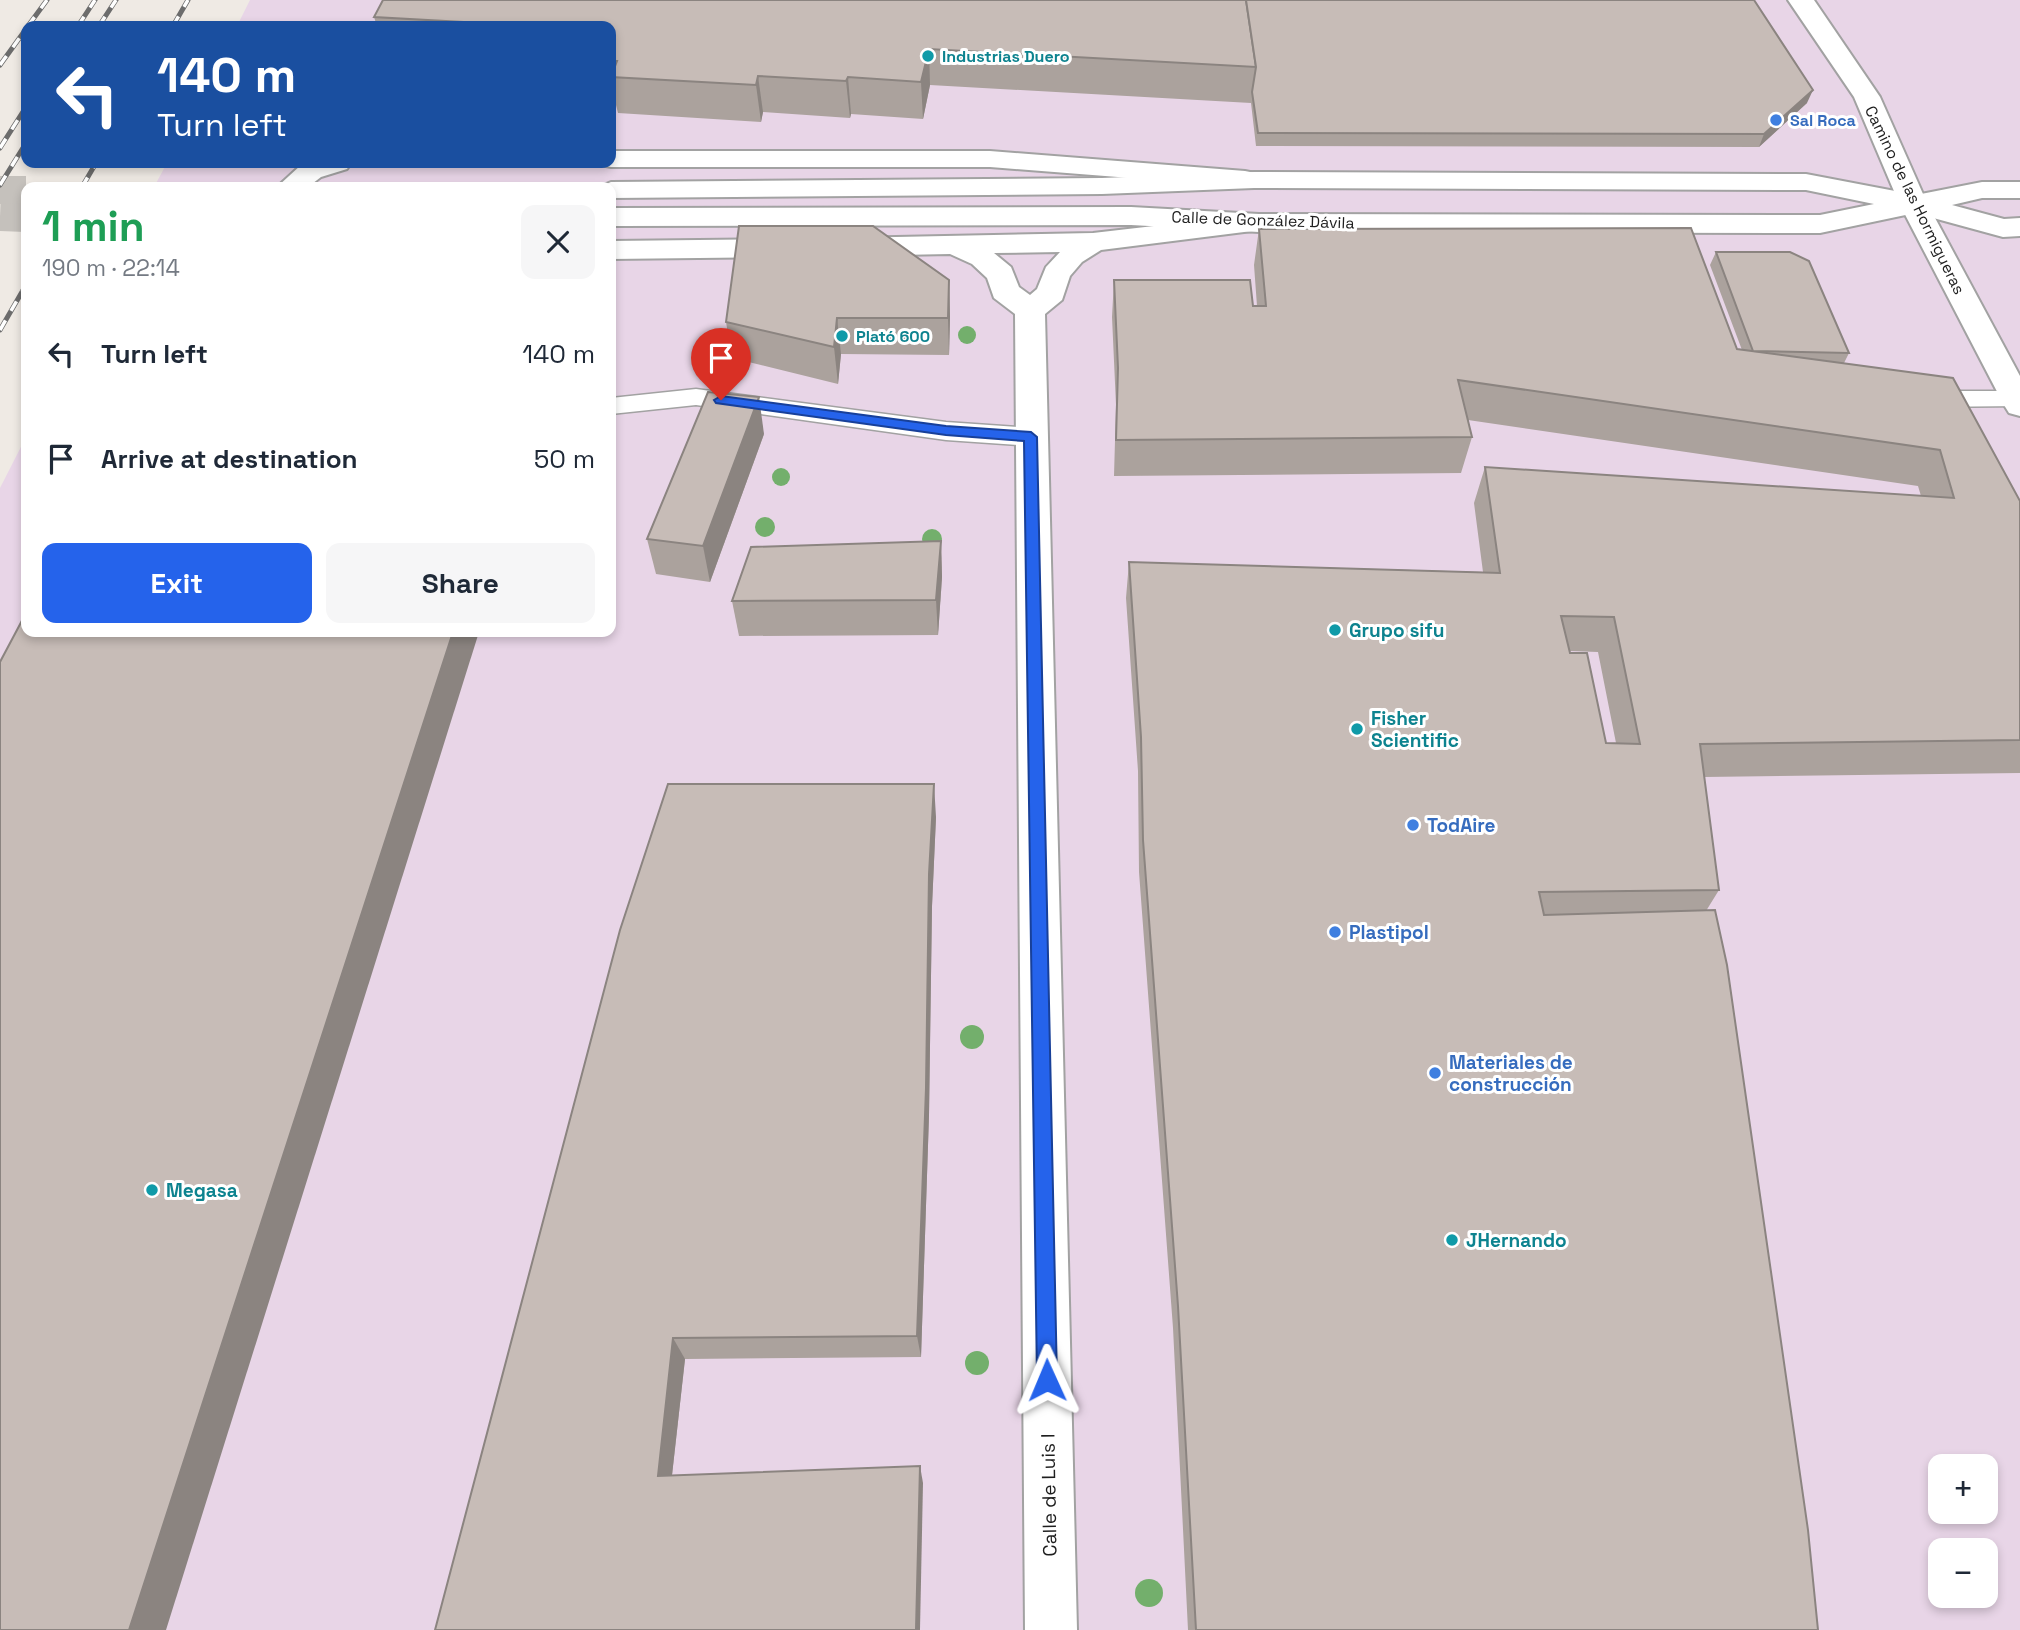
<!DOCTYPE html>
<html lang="en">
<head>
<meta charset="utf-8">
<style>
	body { margin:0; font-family:"Space Grotesk",sans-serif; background:#f6f6f7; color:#1f2937; height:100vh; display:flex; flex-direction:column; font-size:26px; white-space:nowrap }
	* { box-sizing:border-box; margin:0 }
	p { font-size:23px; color:#747a83 }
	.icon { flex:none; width:38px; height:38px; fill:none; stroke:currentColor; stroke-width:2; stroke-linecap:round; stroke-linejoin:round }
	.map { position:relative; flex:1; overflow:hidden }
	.sheet { position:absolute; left:21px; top:182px; width:595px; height:455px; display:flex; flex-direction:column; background:#fff; border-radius:14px; box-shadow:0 4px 10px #0003 }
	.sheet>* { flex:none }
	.hud { position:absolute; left:21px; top:21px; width:595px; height:147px; border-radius:14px; box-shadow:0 4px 10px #0003; background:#1a4fa0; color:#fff; overflow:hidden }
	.tools { position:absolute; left:1928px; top:1454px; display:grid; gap:14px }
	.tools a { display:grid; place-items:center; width:70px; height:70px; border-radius:14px; background:#fff; box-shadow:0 4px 10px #0003; font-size:35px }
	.pin { position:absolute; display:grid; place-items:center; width:60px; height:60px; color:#fff; margin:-72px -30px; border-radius:50% 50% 50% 0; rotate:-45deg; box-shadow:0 0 7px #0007 }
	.pin .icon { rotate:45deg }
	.me { position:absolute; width:77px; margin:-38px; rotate:359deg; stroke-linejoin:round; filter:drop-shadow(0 0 5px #0008) }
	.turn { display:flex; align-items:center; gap:24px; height:147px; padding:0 21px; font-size:32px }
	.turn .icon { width:91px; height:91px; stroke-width:2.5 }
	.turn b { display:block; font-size:49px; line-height:60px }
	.round { display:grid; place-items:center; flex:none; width:74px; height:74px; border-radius:14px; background:#f6f6f7 }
	.summary { display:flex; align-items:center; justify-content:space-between; height:119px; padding:0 21px }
	h1 { font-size:42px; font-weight:800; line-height:52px; color:#1e9e55 }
	.cta { display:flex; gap:14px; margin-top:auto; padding:14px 21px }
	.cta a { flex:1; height:80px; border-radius:14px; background:#2563eb; color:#fff; font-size:28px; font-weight:800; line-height:80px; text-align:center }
	.cta a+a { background:#f6f6f7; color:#1f2937 }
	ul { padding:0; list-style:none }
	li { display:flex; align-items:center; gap:21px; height:105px; padding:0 21px }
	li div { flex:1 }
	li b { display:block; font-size:26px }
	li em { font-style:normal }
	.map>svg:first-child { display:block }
	.industrial { fill:#e8d5e7; fill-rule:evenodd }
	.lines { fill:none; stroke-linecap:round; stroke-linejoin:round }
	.tertiary-tunnel { stroke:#c5c1bc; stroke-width:28; stroke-dasharray:28 14; stroke-linecap:butt }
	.service-casing { stroke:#a2a2a2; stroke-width:3 }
	.minor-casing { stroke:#a2a2a2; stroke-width:4 }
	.tertiary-casing { stroke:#a2a2a2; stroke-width:4 }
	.service { fill:#fff; fill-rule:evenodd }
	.minor { fill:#fff; fill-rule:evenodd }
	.tertiary { fill:#fff; fill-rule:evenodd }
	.rail-casing { stroke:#6c6c6c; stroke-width:5 }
	.rail { stroke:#fff; stroke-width:3.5; stroke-dasharray:11; stroke-linecap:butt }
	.tree { fill:#73af6c }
	.wall { fill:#aba29d; fill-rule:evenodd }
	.shaded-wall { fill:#8b8480 }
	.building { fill:#c7bcb7; stroke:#8b8480; stroke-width:2; fill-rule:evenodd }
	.route { fill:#2563eb; stroke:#184099; stroke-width:2 }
	.culture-dot { fill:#0f9aa8; stroke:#fff; stroke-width:2.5 }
	.shop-dot { fill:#3f7fe0; stroke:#fff; stroke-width:2.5 }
	.labels { text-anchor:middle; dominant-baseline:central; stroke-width:6; stroke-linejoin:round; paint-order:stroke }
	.far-culture-label { font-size:16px; font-weight:bold; fill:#0d838f; stroke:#fff; text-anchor:start }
	.far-shop-label { font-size:16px; font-weight:bold; fill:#366cbe; stroke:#fff; text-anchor:start }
	.far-street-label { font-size:16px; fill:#1e1e1e; stroke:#fff }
	.culture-label { font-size:19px; font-weight:bold; fill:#0d838f; stroke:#fff; text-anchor:start }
	.shop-label { font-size:19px; font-weight:bold; fill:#366cbe; stroke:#fff; text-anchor:start }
	.street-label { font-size:19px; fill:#1e1e1e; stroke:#fff }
</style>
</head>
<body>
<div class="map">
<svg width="2020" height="1630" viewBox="0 0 2020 1630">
	<rect width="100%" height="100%" fill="#efeae4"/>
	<path class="industrial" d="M250,0H2020V1630H0V488L26,437V632H611V187H154L167,163H611V26H237ZM1941,1466H1986V1512H1941ZM1941,1550H1986V1596H1941Z"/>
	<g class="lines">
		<g class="tertiary-tunnel">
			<polyline points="0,190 26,190"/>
			<polyline points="0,217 26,218"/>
		</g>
		<g class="service-casing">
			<g id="service">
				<polygon points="696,389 946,422 1031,428 1040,431 1043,437 1040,443 1031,446 946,440 696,405 611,414 611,398"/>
				<polygon points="1926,391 2017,391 2020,392 2020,406 1926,407 1917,405 1914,399 1917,393"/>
			</g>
		</g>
		<g class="minor-casing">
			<g id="minor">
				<polygon points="1788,0 1814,0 1880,97 1927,203 2020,376 2020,416 2009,413 2004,405 1899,203 1854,97"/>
				<polygon points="611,151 990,151 1245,171 1255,173 1259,179 1255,185 1245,187 990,167 611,167 601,165 600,163 611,163"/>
				<polygon points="309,163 351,163 347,169 321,177 308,187 277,187 301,165"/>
				<path d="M1258,214L1268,217L1272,223L1268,229L1101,250L1082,262L1070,276L1062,300L1045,314L1077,1630H1025L1015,314L994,298L987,278L972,264L950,254L847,256L837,253L832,247L837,241L847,238L1093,233ZM1060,252L1046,267L1037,289L1030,295L1019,287L1011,267L994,253Z"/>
				<polygon points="787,239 797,242 802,248 797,254 787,257 611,259 611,241"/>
			</g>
		</g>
		<g class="tertiary-casing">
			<polygon id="tertiary" points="1254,172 1806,174 1916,195 1982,182 2020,182 2020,198 1982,198 1952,205 2004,219 2020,218 2020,236 2003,237 1915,213 1820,233 1259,232 1131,225 611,226 611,208 1131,207 1259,214 1820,215 1874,204 1806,190 1254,188 1102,194 611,198 611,187 599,187 611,182 1102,178"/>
		</g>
		<use href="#service" class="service"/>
		<use href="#minor" class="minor"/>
		<use href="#tertiary" class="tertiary"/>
		<g class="rail-casing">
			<g id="rail">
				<polyline points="28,26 47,0"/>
				<polyline points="78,26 95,0"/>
				<polyline points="99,26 116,0"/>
				<polyline points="173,26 188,0"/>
				<polyline points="0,65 26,29"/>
				<polyline points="0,148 26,107"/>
				<polyline points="0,185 26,143"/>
				<polyline points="82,187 96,163"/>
				<polyline points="0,330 26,285"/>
			</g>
		</g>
		<use href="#rail" class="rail"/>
	</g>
	<g class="tree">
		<circle cx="967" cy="335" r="9"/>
		<circle cx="781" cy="477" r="9"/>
		<circle cx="765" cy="527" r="10"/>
		<circle cx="932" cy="539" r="10"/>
		<circle cx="972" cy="1037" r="12"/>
		<circle cx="977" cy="1363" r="12"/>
		<circle cx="1149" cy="1593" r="14"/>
	</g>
	<g class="wall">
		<polygon points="383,0 1807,103 1759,147 1256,146 1251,103 930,85 923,119 851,114 850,118 763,112 761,122 618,113 614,97 611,97 611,26 377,26 374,17"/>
		<path d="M1259,229L1742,350L1710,265L1716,252L1849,353L1844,363L2020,501V773L1704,777L1719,890L1706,911L1818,1630H1188L1173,1328L1139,872L1138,771L1126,598L1129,562L1483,572L1474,503L1485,467L1921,496L1918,486L1468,420L1472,437L1461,473L1114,476L1116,405L1112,317L1114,280L1257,306L1254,265ZM1570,651L1598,652L1616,743H1606Z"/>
		<polygon points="949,280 950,317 949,355 841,354 838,384 732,358 726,322"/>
		<polygon points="764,434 710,582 656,574 647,539"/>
		<polygon points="941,541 942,577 938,635 739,636 732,601"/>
		<polygon points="936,817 932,906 929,1115 921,1357 685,1359 672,1475 923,1483 435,1630"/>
	</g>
	<g class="shaded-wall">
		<polygon points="929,49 930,85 923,119 921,82"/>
		<polygon points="758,76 763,112 761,122 756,85"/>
		<polygon points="848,77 851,114 850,118 846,81"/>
		<polygon points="1813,90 1807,103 1759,147 1764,134"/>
		<polygon points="949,280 950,317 949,355 948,318"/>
		<polygon points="837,318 841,354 838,384 834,347"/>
		<polygon points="759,397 764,434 710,582 703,546"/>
		<polygon points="941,541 942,577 938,635 936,600"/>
		<polygon points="453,632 479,632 166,1630 129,1630"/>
		<polygon points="934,784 936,817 932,906 929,1115 921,1357 917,1336 929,874"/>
		<polygon points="673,1338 685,1359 670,1493 658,1476"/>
		<polygon points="920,1466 923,1483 920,1630 916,1630"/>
	</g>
	<g class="building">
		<polygon points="383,0 1246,0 1256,67 929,49 921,82 848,77 846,81 758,76 756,85 611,77 617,61 611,61 611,26 478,26 480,23 374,17"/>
		<polygon points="1246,0 1754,0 1813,90 1764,134 1258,133 1252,92 1256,67"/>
		<polygon points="739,226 873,226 949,280 948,318 837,318 834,347 726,322"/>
		<path d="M1691,228L1737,349L1953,378L2020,501V740L1700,744L1719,890L1539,892L1544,915L1715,910L1727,965L1808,1530L1818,1630H1196L1178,1306L1143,840L1141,737L1129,562L1500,573L1485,467L1954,498L1940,450L1458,380L1472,437L1116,440L1118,368L1114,280H1250L1253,306H1266L1259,229ZM1561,616L1614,617L1640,744L1606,743L1587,653H1570Z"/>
		<polygon points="1716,252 1790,252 1809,261 1849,353 1753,351"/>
		<polygon points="708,392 759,397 703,546 647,539"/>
		<polygon points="941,541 936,600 732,601 751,547"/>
		<polygon points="26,613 26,632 453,632 129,1630 0,1630 0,662"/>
		<polygon points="668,784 934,784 929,874 926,1088 917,1336 673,1338 658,1476 920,1466 916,1630 435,1630 620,930"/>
	</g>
	<polygon class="route" points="721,396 946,426 1031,432 1037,437 1057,1380 1054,1387 1047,1390 1040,1387 1037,1380 1024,441 946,435 716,403 714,400"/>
	<g class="culture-dot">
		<circle cx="928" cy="56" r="7"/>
		<circle cx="842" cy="336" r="7"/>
		<circle cx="1335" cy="630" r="7"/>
		<circle cx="1357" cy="729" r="7"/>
		<circle cx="152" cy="1190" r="7"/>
		<circle cx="1452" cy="1240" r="7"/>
	</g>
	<g class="shop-dot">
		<circle cx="1776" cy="120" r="7"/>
		<circle cx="1413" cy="825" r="7"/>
		<circle cx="1335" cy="932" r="7"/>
		<circle cx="1435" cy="1073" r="7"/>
	</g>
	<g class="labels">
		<g class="far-culture-label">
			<text x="942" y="56">Industrias Duero</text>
			<text x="856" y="336">Plató 600</text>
		</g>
		<g class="far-shop-label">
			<text x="1790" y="120">Sal Roca</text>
		</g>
		<g class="far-street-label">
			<text transform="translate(1915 200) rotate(64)">Camino de las Hormigueras</text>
			<text transform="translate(1263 220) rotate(2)">Calle de González Dávila</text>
		</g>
		<g class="culture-label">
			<text x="1349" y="630">Grupo sifu</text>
			<text x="1371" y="718">Fisher<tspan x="1371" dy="22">Scientific</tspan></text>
			<text x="166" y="1190">Megasa</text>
			<text x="1466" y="1240">JHernando</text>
		</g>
		<g class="shop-label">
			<text x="1427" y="825">TodAire</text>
			<text x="1349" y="932">Plastipol</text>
			<text x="1449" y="1062">Materiales de<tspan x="1449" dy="22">construcción</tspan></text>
		</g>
		<g class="street-label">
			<text transform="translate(1049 1495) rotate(-91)">Calle de Luis I</text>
		</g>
	</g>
</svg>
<div class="tools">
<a>+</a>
<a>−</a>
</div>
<div class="pin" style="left:721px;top:400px;background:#d93025"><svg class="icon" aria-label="arrive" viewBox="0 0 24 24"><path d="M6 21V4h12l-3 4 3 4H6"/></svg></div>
<svg class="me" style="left:1047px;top:1380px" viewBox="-20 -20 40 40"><path d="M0-17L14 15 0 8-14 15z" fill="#2563eb" stroke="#fff" stroke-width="4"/></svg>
<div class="hud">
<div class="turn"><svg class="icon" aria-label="left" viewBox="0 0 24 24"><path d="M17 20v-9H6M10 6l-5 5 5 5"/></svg><div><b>140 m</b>Turn left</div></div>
</div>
<section class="sheet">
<div class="summary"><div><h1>1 min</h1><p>190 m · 22:14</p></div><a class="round"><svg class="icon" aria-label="close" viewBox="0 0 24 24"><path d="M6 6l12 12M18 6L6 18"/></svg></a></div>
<ul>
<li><svg class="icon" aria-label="left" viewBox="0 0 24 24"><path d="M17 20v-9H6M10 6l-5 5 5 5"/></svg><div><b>Turn left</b></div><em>140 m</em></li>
<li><svg class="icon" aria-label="arrive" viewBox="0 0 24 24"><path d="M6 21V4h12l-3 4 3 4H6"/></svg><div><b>Arrive at destination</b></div><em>50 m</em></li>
</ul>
<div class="cta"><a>Exit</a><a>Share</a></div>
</section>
</div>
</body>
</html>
